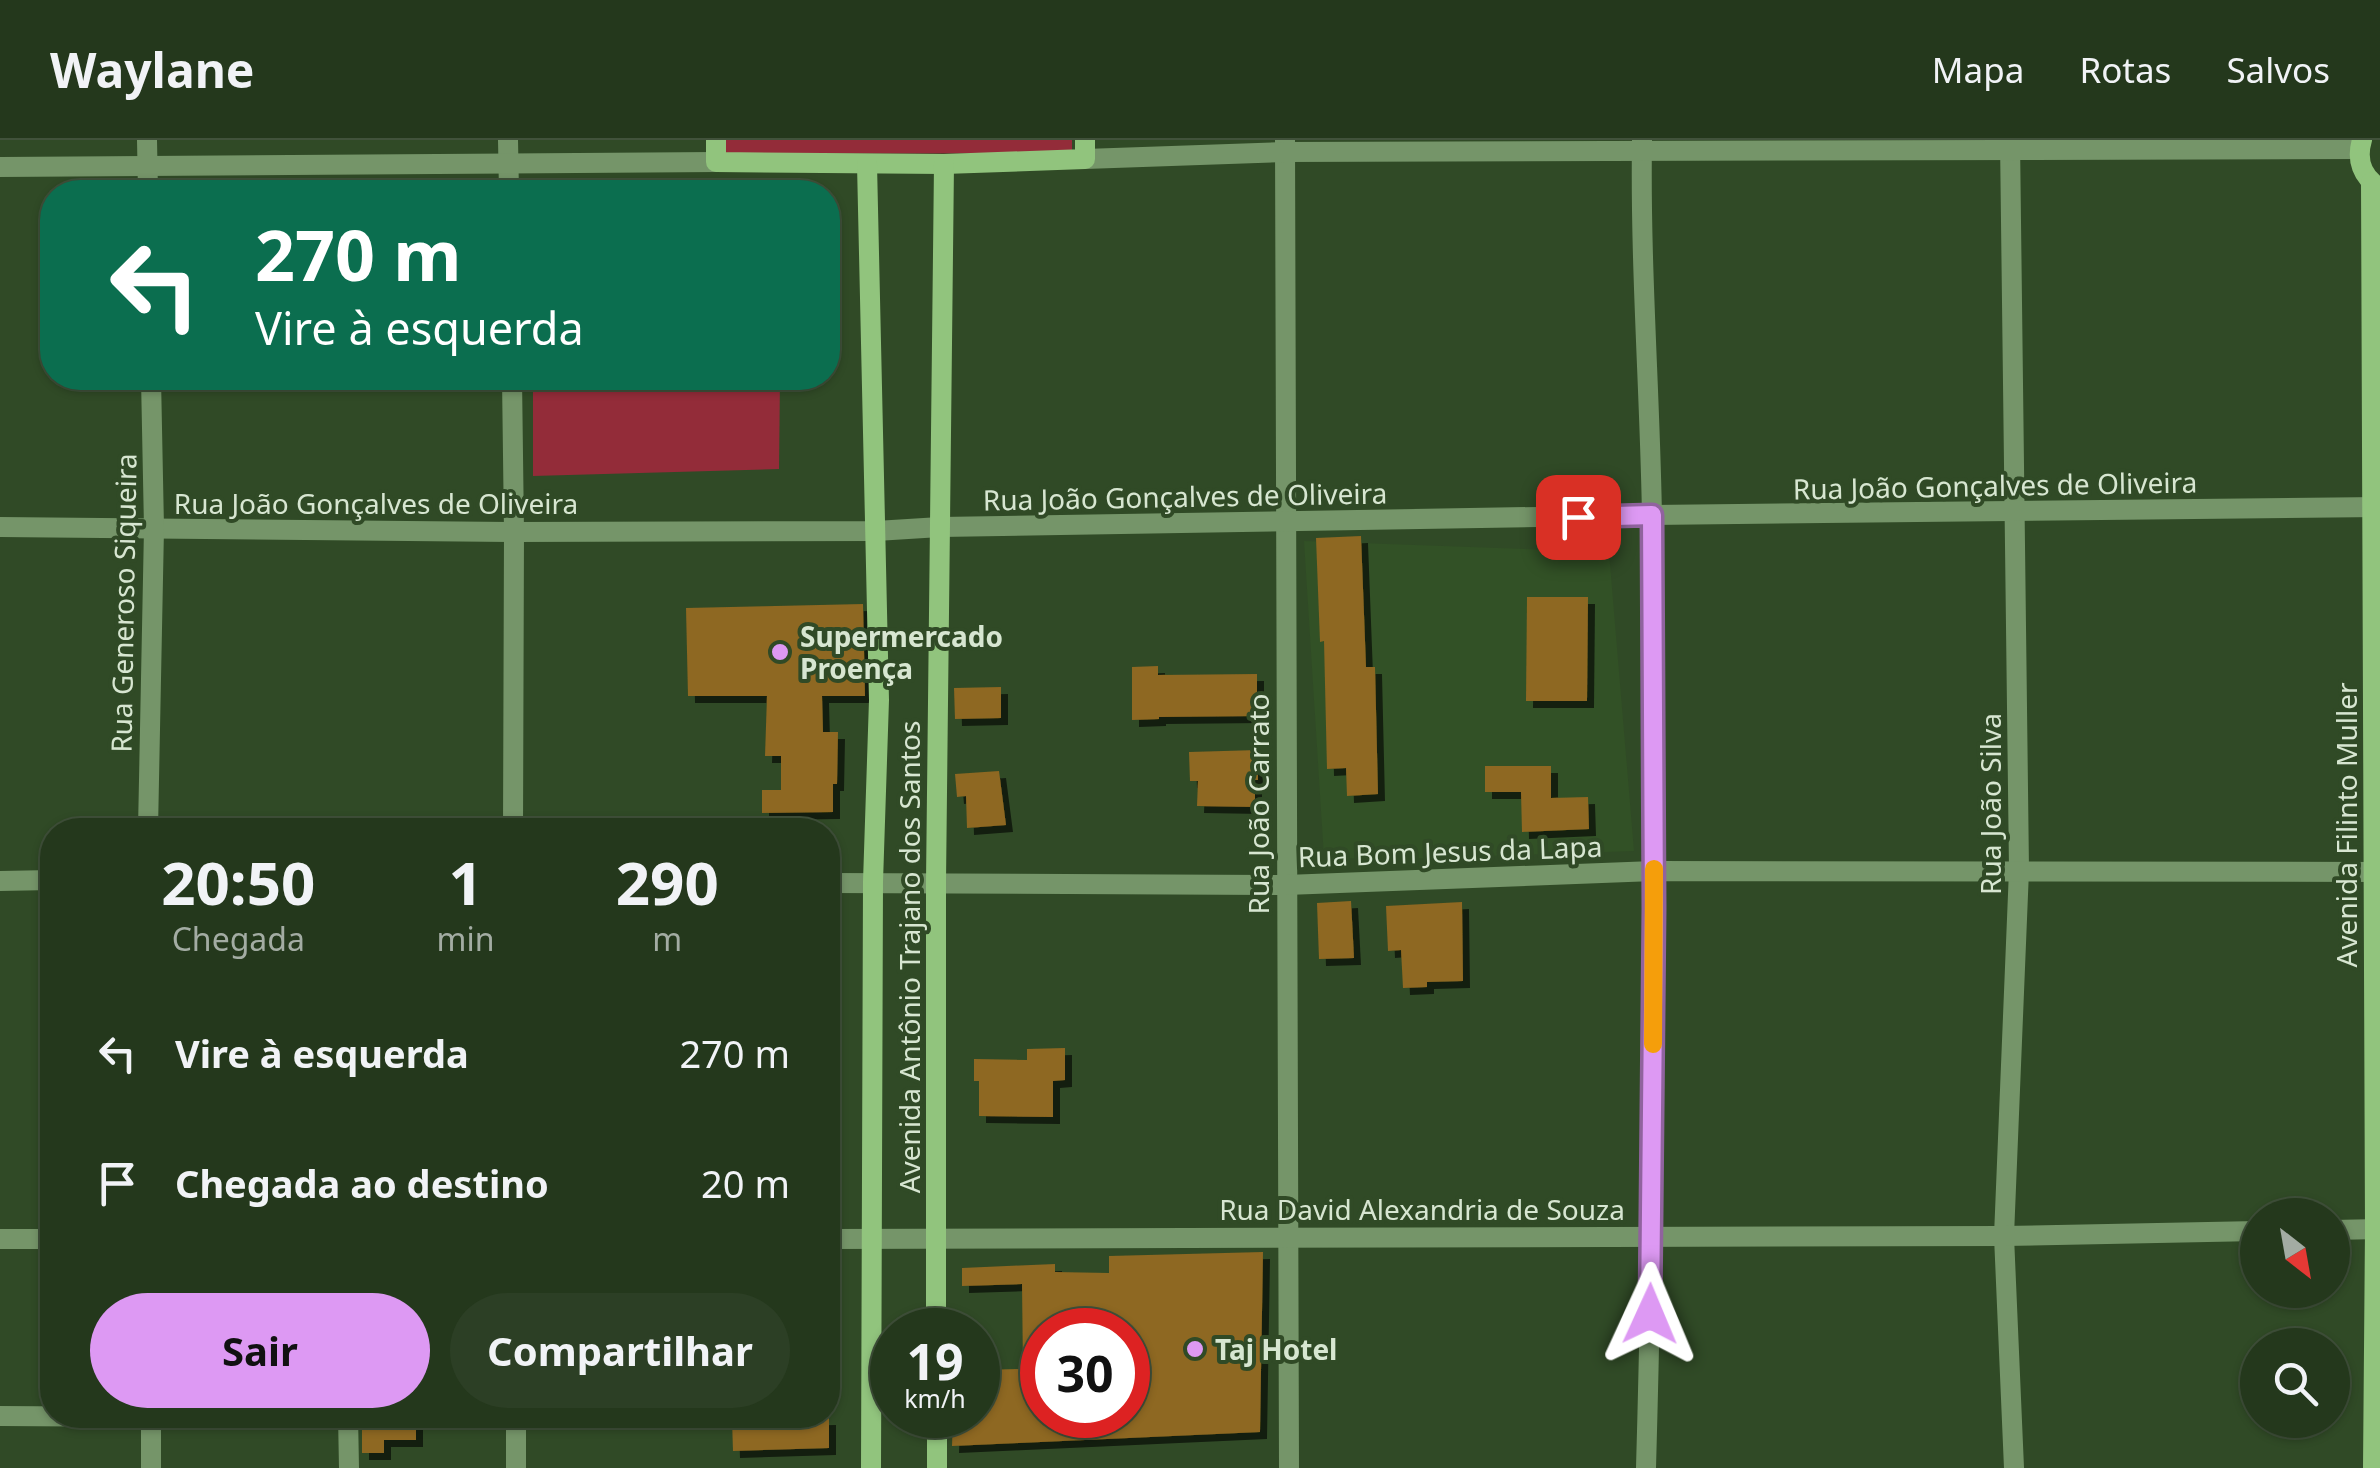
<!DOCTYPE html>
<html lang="pt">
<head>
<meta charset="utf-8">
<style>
	body { margin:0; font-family:"Noto Sans",sans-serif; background:#2c3f25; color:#f1f3f6; height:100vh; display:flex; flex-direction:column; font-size:38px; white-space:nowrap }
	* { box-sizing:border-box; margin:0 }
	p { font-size:32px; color:#a3aca3 }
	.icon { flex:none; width:55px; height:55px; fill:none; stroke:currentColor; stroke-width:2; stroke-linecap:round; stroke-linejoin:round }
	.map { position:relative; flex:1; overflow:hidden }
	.drawer { position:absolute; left:40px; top:678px; width:800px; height:610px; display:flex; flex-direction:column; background:#24381c; border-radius:40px; box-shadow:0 2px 8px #0004,0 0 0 2px #41523b }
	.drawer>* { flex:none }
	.banner { position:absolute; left:40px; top:40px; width:800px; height:210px; border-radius:40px; box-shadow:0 2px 8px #0004,0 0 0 2px #41523b; background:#0b6e4f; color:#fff; overflow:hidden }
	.needle { width:65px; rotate:149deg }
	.controls { position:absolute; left:2240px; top:1058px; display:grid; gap:20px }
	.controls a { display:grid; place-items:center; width:110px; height:110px; border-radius:50%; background:#24381c; box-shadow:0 2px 8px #0004,0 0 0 2px #41523b; font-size:50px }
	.speed { position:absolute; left:870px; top:1168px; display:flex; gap:20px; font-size:50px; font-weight:700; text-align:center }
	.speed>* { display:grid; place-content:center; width:130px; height:130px; border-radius:50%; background:#24381c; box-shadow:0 2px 8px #0004,0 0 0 2px #41523b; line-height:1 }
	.speed small { font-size:25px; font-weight:400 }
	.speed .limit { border:15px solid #d22; background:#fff; color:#111 }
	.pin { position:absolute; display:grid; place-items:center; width:85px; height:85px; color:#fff; margin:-42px; border-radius:20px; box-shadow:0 5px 15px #0006 }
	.me { position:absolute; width:110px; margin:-55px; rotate:1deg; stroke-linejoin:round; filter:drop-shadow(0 0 8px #0008) }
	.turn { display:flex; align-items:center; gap:35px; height:210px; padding:0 50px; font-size:45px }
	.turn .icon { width:130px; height:130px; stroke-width:2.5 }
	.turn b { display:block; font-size:70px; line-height:85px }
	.eta { display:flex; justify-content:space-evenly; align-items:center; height:170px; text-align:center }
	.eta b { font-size:60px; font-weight:700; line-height:70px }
	.button { display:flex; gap:20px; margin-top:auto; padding:20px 50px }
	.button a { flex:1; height:115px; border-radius:60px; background:#dd99f3; color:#111; font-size:40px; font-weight:700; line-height:115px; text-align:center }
	.button a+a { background:#2c3f25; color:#f1f3f6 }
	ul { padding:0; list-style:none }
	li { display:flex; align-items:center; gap:30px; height:130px; padding:0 50px }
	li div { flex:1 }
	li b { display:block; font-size:38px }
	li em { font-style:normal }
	header { display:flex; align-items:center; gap:60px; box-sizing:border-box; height:140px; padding:0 50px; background:#24381c; border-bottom:2px solid #41523b }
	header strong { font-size:48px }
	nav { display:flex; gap:55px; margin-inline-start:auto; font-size:35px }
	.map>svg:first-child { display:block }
	.built { fill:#325126 }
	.green { fill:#932c39 }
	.building { fill:#8e6721; fill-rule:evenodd; filter:url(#shadow) }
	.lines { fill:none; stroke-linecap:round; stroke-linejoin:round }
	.street { stroke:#759569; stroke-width:20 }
	.secondary { stroke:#91c47d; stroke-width:20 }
	.route-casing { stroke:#90639e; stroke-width:25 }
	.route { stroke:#dd99f3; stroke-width:18 }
	.slow { stroke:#f59e0b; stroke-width:18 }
	.poi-dot { fill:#dd99f3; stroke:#304a26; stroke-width:4 }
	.labels { text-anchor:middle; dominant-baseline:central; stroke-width:8; stroke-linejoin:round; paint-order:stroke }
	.street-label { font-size:28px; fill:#d7e6d1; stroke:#304a26 }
	.poi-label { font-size:28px; font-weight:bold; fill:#d7e6d1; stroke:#304a26; text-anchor:start }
</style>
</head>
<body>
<header>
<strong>Waylane</strong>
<nav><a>Mapa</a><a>Rotas</a><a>Salvos</a></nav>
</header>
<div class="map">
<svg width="2380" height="1328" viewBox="0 0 2380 1328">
	<defs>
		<filter id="shadow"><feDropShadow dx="7" dy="7" stdDeviation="0" flood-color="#0009"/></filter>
	</defs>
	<rect width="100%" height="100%" fill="#304a26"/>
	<polygon class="built" points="1304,401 1609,412 1634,711 1402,719 1324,718"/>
	<g class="green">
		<polygon points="716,0 1072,0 1072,13 716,14"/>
		<polygon points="533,238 780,238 779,329 533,336"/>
	</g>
	<g class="building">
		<polygon points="1361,396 1366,527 1375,527 1378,654 1347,656 1346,628 1327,629 1324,501 1320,502 1316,398"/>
		<polygon points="1527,457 1588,457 1587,561 1526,561"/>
		<polygon points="863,464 865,556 822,556 823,592 838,592 837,644 833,644 833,672 762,673 762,650 781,650 781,616 765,616 767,556 688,556 686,468"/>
		<polygon points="1158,526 1158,535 1257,534 1257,576 1159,577 1159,579 1132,580 1132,527"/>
		<polygon points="1001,547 1001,578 955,579 954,548"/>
		<polygon points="1258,610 1258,640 1255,640 1255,667 1197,666 1198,641 1190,641 1189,612"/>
		<polygon points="1485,626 1551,626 1551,658 1588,657 1589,689 1522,692 1521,652 1485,652"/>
		<polygon points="999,631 1006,685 967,688 966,656 957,657 955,634"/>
		<polygon points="1351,761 1354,818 1319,819 1317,763"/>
		<polygon points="1462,762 1463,841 1427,842 1427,847 1403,848 1401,810 1388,811 1386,766"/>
		<polygon points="1065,908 1065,940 1053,941 1053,977 979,976 979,941 974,941 974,919 1027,920 1027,909"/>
		<path d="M1263,1112L1260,1292L952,1306L953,1275H978V1230L1023,1229L1022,1144L962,1146V1128L1055,1124V1132L1109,1133V1116ZM1042,1190H1128V1275H1042Z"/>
		<polygon points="416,1277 416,1300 384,1300 384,1313 362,1313 362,1278"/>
		<polygon points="829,1278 829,1308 733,1311 732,1280"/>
	</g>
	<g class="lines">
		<g class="street">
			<polyline points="147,0 148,52"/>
			<polyline points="508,0 509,52"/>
			<polyline points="1285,0 1289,1328"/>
			<path d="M1642,0C1640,126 1650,252 1652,377C1656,694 1655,1011 1646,1328"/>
			<polyline points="2010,0 2019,730 2004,1096 2014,1328"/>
			<polyline points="1085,19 1285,12 2359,9"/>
			<polyline points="0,27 716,22"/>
			<polyline points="512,238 514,392 513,690"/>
			<polyline points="0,387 514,392 876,391 940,387 1652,375 2380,367"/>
			<polyline points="148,690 154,388 151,238"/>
			<polyline points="0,741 52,740"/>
			<polyline points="828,743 1286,745 1654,731 2380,732"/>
			<polyline points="2332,1090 2380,1089"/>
			<polyline points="0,1099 52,1099"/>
			<polyline points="828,1099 2004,1096 2258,1091"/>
			<polyline points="348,1275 349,1328"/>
			<polyline points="0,1276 151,1277"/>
			<polyline points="151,1328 151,1275"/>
			<polyline points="516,1328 516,1275"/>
		</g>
		<g class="secondary">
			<polyline points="716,0 716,22 944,24 1085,19 1085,0"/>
			<path d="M2362,0C2356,20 2362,37 2380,48"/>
			<polyline points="867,24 879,560 873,742 871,1328"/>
			<polyline points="2371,42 2375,1089 2373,1328"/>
			<polyline points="936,1190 936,742 944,24"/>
			<polyline points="937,1275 937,1328"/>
		</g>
	</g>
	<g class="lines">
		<g class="route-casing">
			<polyline id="route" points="1578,377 1652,375 1654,768 1650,1174"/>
		</g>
		<use href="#route" class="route"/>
		<polyline class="slow" points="1653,904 1654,729"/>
	</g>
	<g class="poi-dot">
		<circle cx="780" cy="512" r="10"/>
		<circle cx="1195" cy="1209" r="10"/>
	</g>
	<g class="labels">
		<g class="street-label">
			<text transform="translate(1995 345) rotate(-1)">Rua João Gonçalves de Oliveira</text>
			<text transform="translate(1185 356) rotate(-1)">Rua João Gonçalves de Oliveira</text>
			<text x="376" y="363">Rua João Gonçalves de Oliveira</text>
			<text transform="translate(123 463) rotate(-89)">Rua Generoso Siqueira</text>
			<text transform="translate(1258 664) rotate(-90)">Rua João Carrato</text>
			<text transform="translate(1990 664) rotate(-90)">Rua João Silva</text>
			<text transform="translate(2346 685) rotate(-90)">Avenida Filinto Muller</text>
			<text transform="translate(1450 711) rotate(-2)">Rua Bom Jesus da Lapa</text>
			<text transform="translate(909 817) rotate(-90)">Avenida Antônio Trajano dos Santos</text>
			<text x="1422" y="1069">Rua David Alexandria de Souza</text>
		</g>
		<g class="poi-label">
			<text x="800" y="496">Supermercado<tspan x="800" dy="32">Proença</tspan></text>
			<text x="1215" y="1209">Taj Hotel</text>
		</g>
	</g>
</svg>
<div class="controls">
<a><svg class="needle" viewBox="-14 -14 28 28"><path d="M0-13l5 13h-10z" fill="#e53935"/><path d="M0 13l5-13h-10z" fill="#a3aca3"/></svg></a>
<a><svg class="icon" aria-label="search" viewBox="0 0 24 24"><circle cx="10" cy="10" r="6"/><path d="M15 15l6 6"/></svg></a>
</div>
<div class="speed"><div>19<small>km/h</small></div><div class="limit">30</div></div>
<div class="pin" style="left:1578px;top:377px;background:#d93025"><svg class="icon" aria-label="arrive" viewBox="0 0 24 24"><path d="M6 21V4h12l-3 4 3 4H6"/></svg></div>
<svg class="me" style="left:1650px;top:1174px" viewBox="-20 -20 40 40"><path d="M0-17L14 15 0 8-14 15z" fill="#dd99f3" stroke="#fff" stroke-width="4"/></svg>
<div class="banner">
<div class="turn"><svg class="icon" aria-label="left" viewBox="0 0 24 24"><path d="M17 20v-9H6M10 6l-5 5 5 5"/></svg><div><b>270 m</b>Vire à esquerda</div></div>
</div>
<section class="drawer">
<div class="eta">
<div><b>20:50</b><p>Chegada</p></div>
<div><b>1</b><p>min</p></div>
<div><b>290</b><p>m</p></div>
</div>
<ul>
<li><svg class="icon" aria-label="left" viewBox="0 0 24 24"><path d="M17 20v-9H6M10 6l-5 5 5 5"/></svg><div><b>Vire à esquerda</b></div><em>270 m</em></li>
<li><svg class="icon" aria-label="arrive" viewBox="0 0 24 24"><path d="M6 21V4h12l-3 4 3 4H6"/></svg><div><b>Chegada ao destino</b></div><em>20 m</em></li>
</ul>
<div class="button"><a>Sair</a><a>Compartilhar</a></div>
</section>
</div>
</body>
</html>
